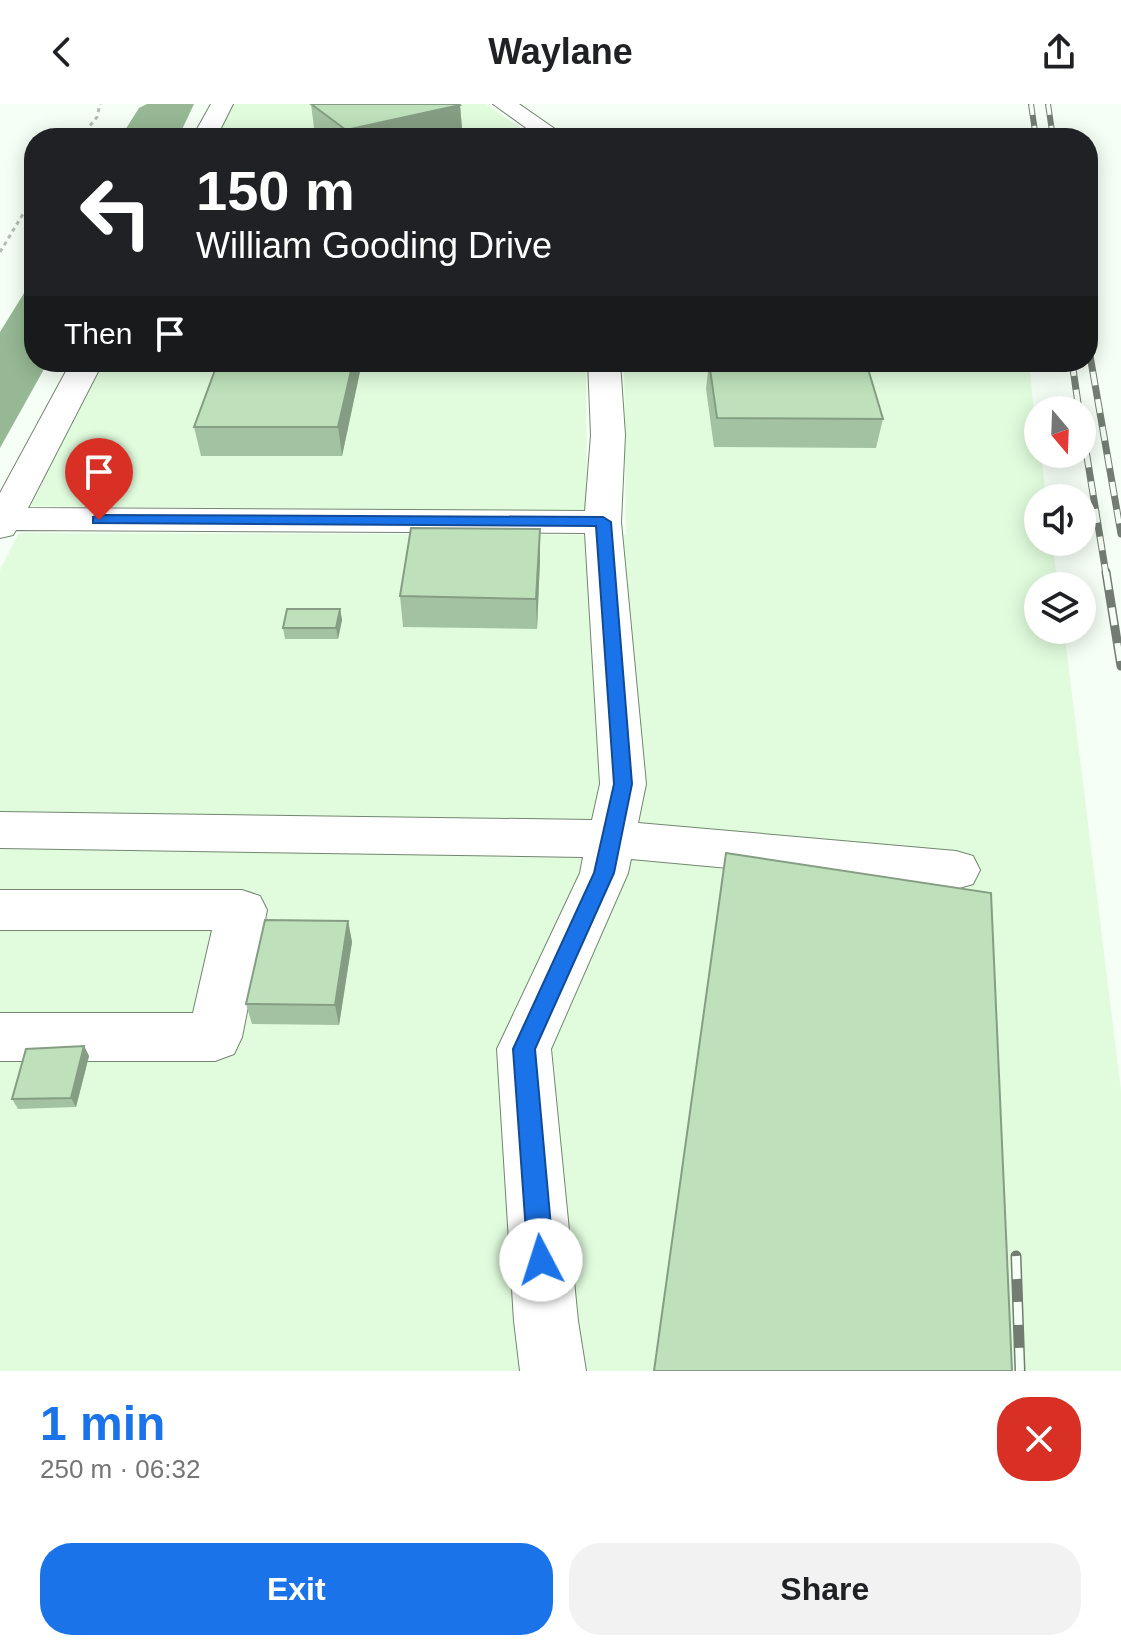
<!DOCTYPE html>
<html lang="en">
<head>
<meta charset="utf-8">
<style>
	body { margin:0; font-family:Helvetica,sans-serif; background:#f2f2f2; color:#202124; height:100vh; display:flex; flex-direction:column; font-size:30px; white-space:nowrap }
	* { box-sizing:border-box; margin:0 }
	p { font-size:26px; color:#757577 }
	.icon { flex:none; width:44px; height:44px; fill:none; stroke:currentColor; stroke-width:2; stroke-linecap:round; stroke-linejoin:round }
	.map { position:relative; height:1267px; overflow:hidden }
	.sheet { display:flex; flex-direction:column; background:#fff; flex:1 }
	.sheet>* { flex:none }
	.top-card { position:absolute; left:24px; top:24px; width:1074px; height:244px; border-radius:32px; box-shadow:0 4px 20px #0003; background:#202124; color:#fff; overflow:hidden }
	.needle { width:52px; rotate:161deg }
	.tools { position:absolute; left:1024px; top:292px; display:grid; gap:16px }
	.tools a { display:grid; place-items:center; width:72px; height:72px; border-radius:50%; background:#fff; box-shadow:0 4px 20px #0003; font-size:40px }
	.pin { position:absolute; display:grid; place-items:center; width:68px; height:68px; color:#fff; margin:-82px -34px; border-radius:50% 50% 50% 0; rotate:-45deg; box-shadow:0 0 8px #0007 }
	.pin .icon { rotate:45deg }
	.me { position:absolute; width:88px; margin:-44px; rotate:355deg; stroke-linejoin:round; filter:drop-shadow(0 0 6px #0008) }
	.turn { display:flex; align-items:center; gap:28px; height:168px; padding:0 40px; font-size:36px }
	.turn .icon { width:104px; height:104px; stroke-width:2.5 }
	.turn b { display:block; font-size:56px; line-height:68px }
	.then { display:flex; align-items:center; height:76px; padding:0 40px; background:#0003; gap:16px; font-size:30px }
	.round { display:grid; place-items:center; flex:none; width:84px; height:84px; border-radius:32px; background:#f2f2f2 }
	.summary { display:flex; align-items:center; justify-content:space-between; height:136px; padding:0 40px }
	h1 { font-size:48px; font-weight:700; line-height:60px; color:#1a73e8 }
	.button { display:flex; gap:16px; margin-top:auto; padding:16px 40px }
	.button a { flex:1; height:92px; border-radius:32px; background:#1a73e8; color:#fff; font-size:32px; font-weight:700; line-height:92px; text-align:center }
	.button a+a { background:#f2f2f2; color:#202124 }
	header { display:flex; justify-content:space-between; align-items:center; height:104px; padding:0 40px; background:#fff; font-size:36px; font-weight:700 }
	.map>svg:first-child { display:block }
	.built { fill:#e0fcdd }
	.water { fill:#96b894 }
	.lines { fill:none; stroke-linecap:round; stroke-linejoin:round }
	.minor-casing { stroke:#728670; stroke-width:2 }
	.path { stroke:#b4bdb3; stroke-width:3; stroke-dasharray:4 4; stroke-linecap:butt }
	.minor { fill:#fff; fill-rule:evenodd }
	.rail-far3-casing { stroke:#737c72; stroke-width:6 }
	.rail-far2-casing { stroke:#737c72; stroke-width:7 }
	.rail-far1-casing { stroke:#737c72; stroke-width:9 }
	.rail-casing { stroke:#737c72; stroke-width:11 }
	.rail-far3 { stroke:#f6fff5; stroke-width:4; stroke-dasharray:11; stroke-linecap:butt }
	.rail-far2 { stroke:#f6fff5; stroke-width:5; stroke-dasharray:14; stroke-linecap:butt }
	.rail-far1 { stroke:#f6fff5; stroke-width:6; stroke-dasharray:18; stroke-linecap:butt }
	.rail { stroke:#f6fff5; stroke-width:8; stroke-dasharray:23; stroke-linecap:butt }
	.wall { fill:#a3c2a1 }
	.shaded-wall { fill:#859e83 }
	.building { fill:#bee1bb; stroke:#859e83; stroke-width:2 }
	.route { fill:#1a73e8; stroke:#114b97; stroke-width:2 }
</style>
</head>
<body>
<header><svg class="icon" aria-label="back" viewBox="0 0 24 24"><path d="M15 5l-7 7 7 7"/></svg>Waylane<svg class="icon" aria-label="share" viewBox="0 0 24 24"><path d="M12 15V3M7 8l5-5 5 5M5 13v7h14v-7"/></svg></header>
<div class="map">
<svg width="1121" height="1267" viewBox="0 0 1121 1267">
	<rect width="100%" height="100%" fill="#f6fff5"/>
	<g class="built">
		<polygon points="232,0 486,0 535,34 214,34"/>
		<polygon points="101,258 586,258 587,407 31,402"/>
		<polygon points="624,258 1029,258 1038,350 1041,350 1046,394 1038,394 1038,438 1052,438 1058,482 1038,482 1038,526 1064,526 1121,986 1121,1267 0,1267 0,466 19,429 626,431"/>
	</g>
	<g class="water">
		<polygon points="147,0 194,0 178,34 120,34 139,4"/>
		<polygon points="34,173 34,258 48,258 0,344 0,228"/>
	</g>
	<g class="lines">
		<g class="minor-casing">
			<g id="minor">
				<polygon points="211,0 233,0 216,34 192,34"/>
				<polygon points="493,0 519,0 568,34 540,34"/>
				<polygon points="71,258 103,258 28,404 585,407 591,331 588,258 620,258 625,331 621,418 646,680 638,719 956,747 973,752 980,766 973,780 956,785 631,755 628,769 551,945 578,1217 586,1267 520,1267 514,1217 497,945 580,769 583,753 0,744 0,708 592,716 600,680 585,429 16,426 13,431 0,434 0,389"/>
				<polygon points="0,786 242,786 260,792 267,806 242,933 234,950 215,957 0,957 0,909 193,909 212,826 0,826"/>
			</g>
		</g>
		<g class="path">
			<polyline points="80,34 97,13 100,0"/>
			<polyline points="0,148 34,92"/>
		</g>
		<use href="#minor" class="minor"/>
		<g class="rail-far3-casing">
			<g id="rail-far3">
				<polyline points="1031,0 1036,34"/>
				<polyline points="1048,0 1053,34"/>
			</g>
		</g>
		<g class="rail-far2-casing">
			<g id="rail-far2">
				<polyline points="1088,240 1121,430"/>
				<polyline points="1072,258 1079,306"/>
				<polyline points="1082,322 1106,470"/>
			</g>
		</g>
		<g class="rail-far1-casing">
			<polyline id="rail-far1" points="1106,468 1121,562"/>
		</g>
		<g class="rail-casing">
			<polyline id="rail" points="1016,1152 1020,1267"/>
		</g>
		<use href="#rail-far3" class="rail-far3"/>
		<use href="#rail-far2" class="rail-far2"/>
		<use href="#rail-far1" class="rail-far1"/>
		<use href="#rail" class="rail"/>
	</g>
	<g class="wall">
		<polygon points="311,0 460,1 462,25 423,34 327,34 314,24"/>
		<polygon points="218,258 362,258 342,352 201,352 194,323"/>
		<polygon points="709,258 883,315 876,344 714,343 706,285"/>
		<polygon points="540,455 537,525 403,523 400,492"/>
		<polygon points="340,505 342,516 338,535 285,535 283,524"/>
		<polygon points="348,817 352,838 339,921 252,920 246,900"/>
		<polygon points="84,942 89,952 76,1003 18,1005 12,995"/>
	</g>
	<g class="shaded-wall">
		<polygon points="460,1 462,25 423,34 347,34 346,26"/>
		<polygon points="353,258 362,258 342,352 338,323"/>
		<polygon points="540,425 540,455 537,525 536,495"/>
		<polygon points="340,505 342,516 338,535 336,524"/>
		<polygon points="348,817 352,838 339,921 335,901"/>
		<polygon points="84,942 89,952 76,1003 71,994"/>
	</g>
	<g class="building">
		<polygon points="311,0 459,0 460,1 346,26"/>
		<polygon points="218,258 353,258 338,323 194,323"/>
		<polygon points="709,258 866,258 883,315 717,314"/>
		<polygon points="411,424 540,425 536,495 400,492"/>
		<polygon points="287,505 340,505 336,524 283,524"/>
		<polygon points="726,749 991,789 1012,1267 654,1267"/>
		<polygon points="265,816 348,817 335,901 246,900"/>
		<polygon points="84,942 71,994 12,995 26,945"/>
	</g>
	<polygon class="route" points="99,411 603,413 611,418 632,680 614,769 535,945 554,1156 550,1165 541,1169 532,1165 528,1156 513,945 594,769 614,680 596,422 93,419 93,413"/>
</svg>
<div class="tools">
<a><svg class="needle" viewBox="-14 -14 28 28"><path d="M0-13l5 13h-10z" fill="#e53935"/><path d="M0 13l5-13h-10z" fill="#757577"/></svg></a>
<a><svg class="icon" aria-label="sound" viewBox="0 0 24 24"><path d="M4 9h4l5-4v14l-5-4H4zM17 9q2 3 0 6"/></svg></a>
<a><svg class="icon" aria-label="layers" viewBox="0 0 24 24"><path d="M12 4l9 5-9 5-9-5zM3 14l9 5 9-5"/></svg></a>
</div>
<div class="pin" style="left:99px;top:416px;background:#d93025"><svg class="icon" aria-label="arrive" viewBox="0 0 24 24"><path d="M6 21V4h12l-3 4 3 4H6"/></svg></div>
<svg class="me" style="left:541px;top:1156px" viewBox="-20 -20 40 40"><circle r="19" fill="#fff"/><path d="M0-13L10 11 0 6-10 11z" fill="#1a73e8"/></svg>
<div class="top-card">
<div class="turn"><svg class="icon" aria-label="left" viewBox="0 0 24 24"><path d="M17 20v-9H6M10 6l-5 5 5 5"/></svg><div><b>150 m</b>William Gooding Drive</div></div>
<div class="then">Then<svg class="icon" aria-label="arrive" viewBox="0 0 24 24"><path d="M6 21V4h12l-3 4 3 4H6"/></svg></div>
</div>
</div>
<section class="sheet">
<div class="summary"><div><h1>1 min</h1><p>250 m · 06:32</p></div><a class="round" style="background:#d93025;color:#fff"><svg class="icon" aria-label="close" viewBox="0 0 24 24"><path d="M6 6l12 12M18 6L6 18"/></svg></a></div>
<div class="button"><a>Exit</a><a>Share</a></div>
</section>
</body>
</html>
